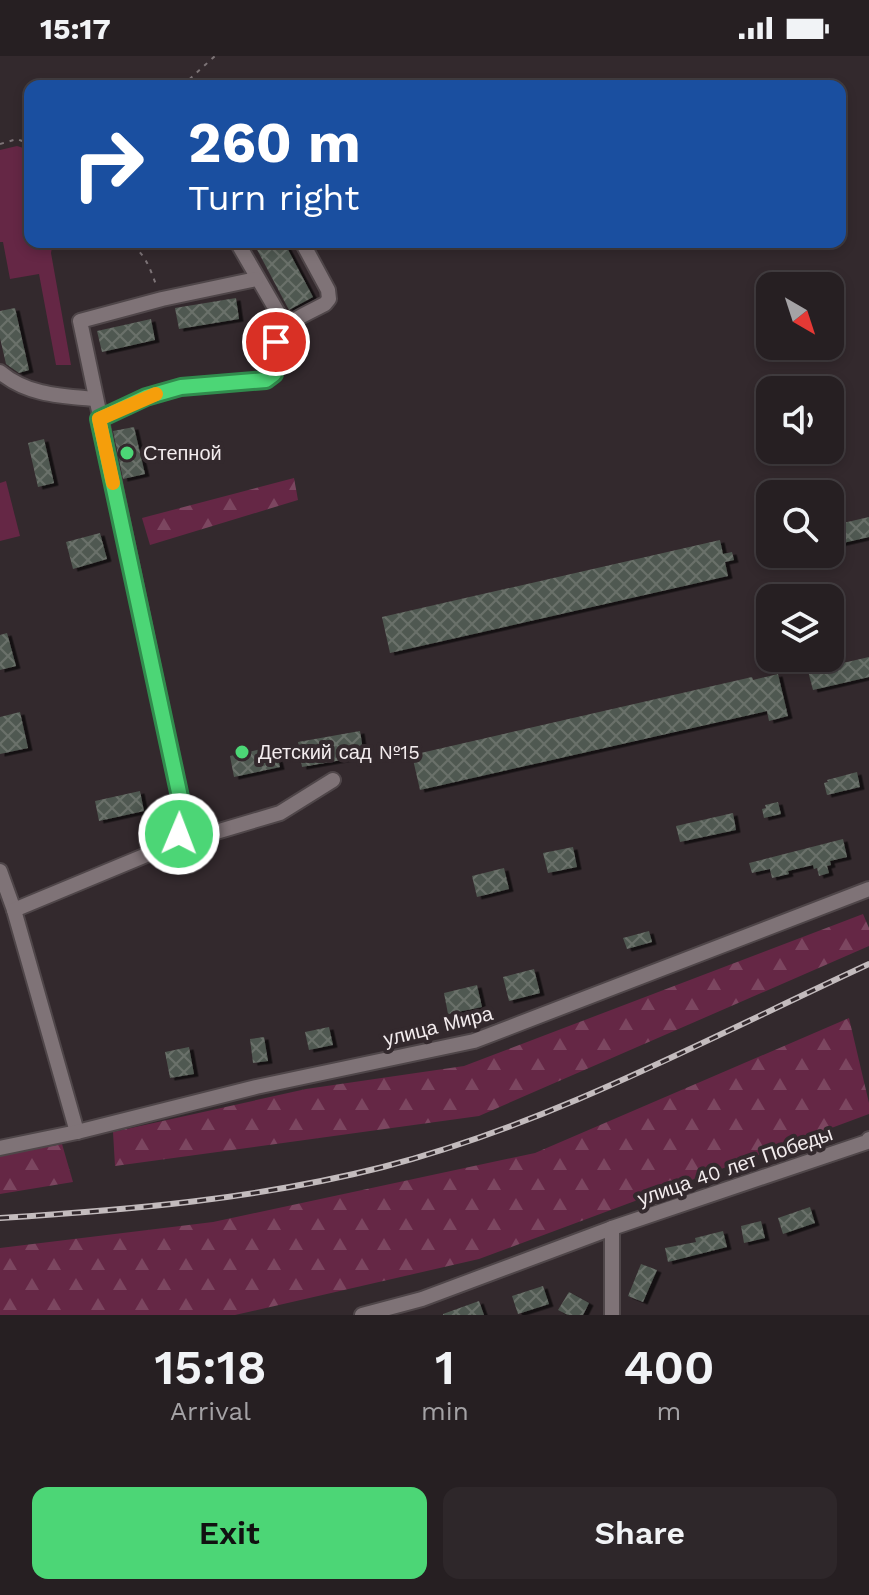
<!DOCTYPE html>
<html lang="en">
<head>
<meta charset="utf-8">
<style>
	body { margin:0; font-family:"Work Sans",sans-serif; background:#2e272a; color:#f1f3f6; height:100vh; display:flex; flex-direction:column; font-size:30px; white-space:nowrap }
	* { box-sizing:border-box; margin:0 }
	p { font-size:26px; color:#a4a2a5 }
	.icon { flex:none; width:44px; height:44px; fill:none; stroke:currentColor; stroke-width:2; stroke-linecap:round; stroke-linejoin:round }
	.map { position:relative; height:1259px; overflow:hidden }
	.side { display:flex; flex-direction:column; background:#261f22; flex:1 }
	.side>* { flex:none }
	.hud { position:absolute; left:24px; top:24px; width:822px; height:168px; border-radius:16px; box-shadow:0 4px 12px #0003,0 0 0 2px #423d40; background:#1a4fa0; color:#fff; overflow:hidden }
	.needle { width:52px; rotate:141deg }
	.tools { position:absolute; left:756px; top:216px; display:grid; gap:16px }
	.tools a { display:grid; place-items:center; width:88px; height:88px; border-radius:16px; background:#261f22; box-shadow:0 4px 12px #0003,0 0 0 2px #423d40; font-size:40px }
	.pin { position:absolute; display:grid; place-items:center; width:68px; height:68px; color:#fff; margin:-34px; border:4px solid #fff; border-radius:50%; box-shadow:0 2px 8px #0007 }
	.me { position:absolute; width:88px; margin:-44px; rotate:1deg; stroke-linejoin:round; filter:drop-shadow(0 0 6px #0008) }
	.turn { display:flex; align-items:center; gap:28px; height:168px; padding:0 32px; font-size:36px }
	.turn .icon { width:104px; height:104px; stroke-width:2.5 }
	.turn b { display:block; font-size:56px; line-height:68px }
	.eta { display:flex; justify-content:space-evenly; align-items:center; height:136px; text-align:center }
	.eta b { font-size:48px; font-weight:600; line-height:56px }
	.button { display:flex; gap:16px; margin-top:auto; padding:16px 32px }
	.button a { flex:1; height:92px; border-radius:16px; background:#4cd676; color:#111; font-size:32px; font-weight:600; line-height:92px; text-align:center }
	.button a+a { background:#2e272a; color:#f1f3f6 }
	.status { display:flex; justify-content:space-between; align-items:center; height:56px; padding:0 40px; background:#261f22; direction:ltr }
	.status svg { height:22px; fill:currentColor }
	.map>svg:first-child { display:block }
	.forest { fill:url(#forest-firs) }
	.garden { fill:#652745 }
	.building { fill:url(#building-cross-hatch); filter:url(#shadow) }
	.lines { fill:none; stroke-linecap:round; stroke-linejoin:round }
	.minor-casing { stroke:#4f4649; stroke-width:18 }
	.path { stroke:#7d7477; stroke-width:2; stroke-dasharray:4 6; stroke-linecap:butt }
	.minor { stroke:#7f7377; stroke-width:14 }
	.rail-casing { stroke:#c3bbbd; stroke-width:6 }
	.rail { stroke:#33292d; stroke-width:3; stroke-dasharray:9; stroke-linecap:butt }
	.route-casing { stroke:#318b4d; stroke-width:20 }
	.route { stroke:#4cd676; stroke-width:14 }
	.slow { stroke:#f59e0b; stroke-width:14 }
	.poi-dot { fill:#4cd676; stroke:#33292d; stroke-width:3 }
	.labels { text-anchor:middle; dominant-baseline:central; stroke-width:8; stroke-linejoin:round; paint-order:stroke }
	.poi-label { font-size:20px; fill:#f3ecee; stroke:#33292d; text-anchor:start }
	.street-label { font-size:20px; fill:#f3ecee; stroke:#33292d }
</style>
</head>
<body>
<div class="status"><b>15:17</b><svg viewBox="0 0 49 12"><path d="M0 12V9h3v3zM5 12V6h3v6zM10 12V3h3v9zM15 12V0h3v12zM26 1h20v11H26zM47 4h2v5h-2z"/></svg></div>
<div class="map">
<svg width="869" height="1259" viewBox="0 0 869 1259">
	<defs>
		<pattern id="forest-firs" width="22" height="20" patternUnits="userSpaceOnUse" patternTransform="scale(2)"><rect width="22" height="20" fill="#652745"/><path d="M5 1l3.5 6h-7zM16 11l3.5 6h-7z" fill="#7c4660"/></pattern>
		<pattern id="building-cross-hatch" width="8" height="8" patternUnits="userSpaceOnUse" patternTransform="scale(2)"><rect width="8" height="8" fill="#505951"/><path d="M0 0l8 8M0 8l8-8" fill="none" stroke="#6a716a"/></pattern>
		<filter id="shadow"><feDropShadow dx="4.5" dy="2.5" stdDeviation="0" flood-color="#0009"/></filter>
	</defs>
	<rect width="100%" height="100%" fill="#33292d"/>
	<g class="forest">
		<polygon points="294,422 298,444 150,489 142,462"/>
		<polygon points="863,858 869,872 869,890 479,1060 115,1110 113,1076 306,1033 464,1010"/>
		<polygon points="849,962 869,1047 869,1058 479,1203 235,1259 0,1259 0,1192 213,1166 535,1097"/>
		<polygon points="62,1088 73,1126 0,1138 0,1100"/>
	</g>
	<g class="garden">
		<polygon points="17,90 30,94 30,186 53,186 51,197 71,309 56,309 39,218 10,223 3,186 0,186 0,94"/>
		<polygon points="6,425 20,480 0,485 0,427"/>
	</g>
	<g class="building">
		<polygon points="253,186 284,186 313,241 289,254"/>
		<polygon points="236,242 239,263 179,273 175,252"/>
		<polygon points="15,252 29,314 19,317 6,308 0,282 0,255"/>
		<polygon points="151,263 155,284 102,296 97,275"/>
		<polygon points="134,371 145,418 123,423 113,375"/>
		<polygon points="44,383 54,427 38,431 28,387"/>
		<polygon points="869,461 869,481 830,490 830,470"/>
		<polygon points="100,477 107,503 73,513 66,486"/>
		<polygon points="720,484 723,498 732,496 734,504 725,506 728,520 390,597 382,561"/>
		<polygon points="7,577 16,610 0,614 0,579"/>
		<polygon points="869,601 869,621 813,634 808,615"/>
		<polygon points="778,618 788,660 769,665 767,655 420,734 412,699 752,621 753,624"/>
		<polygon points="20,656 28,692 0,698 0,661"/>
		<polygon points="360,675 364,700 302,711 298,686"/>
		<polygon points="275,690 280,711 234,721 230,700"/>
		<polygon points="857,716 860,731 827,739 824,727 828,726 827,724"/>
		<polygon points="140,735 144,755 99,765 95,745"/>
		<polygon points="778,746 781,758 764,762 762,753 766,752 765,749"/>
		<polygon points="733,757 736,774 680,786 676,770"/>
		<polygon points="843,783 847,801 830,805 831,809 827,810 829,817 819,820 817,812 814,813 813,809 788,815 789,818 772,822 770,813 752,817 749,807"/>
		<polygon points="573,791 577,811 548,817 543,797"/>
		<polygon points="504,812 509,833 477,841 472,820"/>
		<polygon points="649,875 652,886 627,893 623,882"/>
		<polygon points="534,913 540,937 509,945 503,921"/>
		<polygon points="477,929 482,951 448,958 444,937"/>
		<polygon points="329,971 333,989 309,994 305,976"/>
		<polygon points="264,981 268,1005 253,1007 250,983"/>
		<polygon points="189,991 194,1018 170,1022 165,996"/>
		<polygon points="810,1151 815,1167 783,1178 778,1162"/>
		<polygon points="761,1165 765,1182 744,1187 741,1170"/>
		<polygon points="723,1175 727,1191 668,1206 665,1192 696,1186 695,1182"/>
		<polygon points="641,1208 657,1214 643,1246 628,1240"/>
		<polygon points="543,1230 549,1248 518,1258 512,1240"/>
		<polygon points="569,1236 589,1247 583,1259 568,1259 558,1254"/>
		<polygon points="479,1245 484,1259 443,1259 443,1258"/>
	</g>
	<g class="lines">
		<g class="minor-casing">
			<g id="minor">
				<polyline points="237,186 285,269"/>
				<path d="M0,316C27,339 61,340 95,343"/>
				<path d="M99,363L146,341L181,331L266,324L274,318C278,268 282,270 325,248L329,243L328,234L302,186"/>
				<polyline points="169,790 280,757 333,724"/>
				<polyline points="0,815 14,854"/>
				<polyline points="77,1076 14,854 168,790 179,778 183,755 80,265 162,243 256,223"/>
				<polyline points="0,1092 77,1076 256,1031 474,985 869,833"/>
				<polyline points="362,1259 422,1243 612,1172"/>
				<polyline points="612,1259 612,1172 867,1086 869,1083"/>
			</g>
		</g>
		<g class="path">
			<polyline points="182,30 215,0"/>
			<polyline points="0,88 17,83 30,88"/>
			<path d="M123,186C145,193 149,211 157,231"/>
		</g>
		<use href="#minor" class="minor"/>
		<g class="rail-casing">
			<path id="rail" d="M0,1162C129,1154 257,1143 383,1111C553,1067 711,981 869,908"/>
		</g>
		<use href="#rail" class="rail"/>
	</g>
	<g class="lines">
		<g class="route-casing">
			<polyline id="route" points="179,778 183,755 99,363 146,341 181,331 266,324 274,318 276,286"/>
		</g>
		<use href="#route" class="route"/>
		<polyline class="slow" points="113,427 99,363 156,338"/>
	</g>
	<g class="poi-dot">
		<circle cx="127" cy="397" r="8"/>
		<circle cx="242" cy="696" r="8"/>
	</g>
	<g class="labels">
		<g class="poi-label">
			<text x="143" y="397">Степной</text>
			<text x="258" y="696">Детский сад №15</text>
		</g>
		<g class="street-label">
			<text transform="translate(438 970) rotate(-14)">улица Мира</text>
			<text transform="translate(735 1110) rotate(-19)">улица 40 лет Победы</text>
		</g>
	</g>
</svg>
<div class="tools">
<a><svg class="needle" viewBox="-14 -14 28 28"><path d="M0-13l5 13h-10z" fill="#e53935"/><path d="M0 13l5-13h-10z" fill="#a4a2a5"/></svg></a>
<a><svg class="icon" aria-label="sound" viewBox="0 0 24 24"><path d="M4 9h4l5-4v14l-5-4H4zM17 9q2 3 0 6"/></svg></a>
<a><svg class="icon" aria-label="search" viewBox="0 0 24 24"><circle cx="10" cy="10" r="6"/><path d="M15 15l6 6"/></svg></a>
<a><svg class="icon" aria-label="layers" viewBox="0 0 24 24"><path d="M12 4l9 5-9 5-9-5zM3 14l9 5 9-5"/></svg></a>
</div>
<div class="pin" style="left:276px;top:286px;background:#d93025"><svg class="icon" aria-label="arrive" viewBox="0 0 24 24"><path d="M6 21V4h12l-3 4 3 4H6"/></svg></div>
<svg class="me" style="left:179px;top:778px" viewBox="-20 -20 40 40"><circle r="17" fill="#4cd676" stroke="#fff" stroke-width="3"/><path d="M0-11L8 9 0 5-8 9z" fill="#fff"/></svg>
<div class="hud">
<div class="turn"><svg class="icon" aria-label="right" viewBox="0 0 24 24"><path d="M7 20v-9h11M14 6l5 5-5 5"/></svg><div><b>260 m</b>Turn right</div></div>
</div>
</div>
<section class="side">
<div class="eta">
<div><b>15:18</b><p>Arrival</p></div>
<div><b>1</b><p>min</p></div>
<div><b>400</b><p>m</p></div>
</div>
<div class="button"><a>Exit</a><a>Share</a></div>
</section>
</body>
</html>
